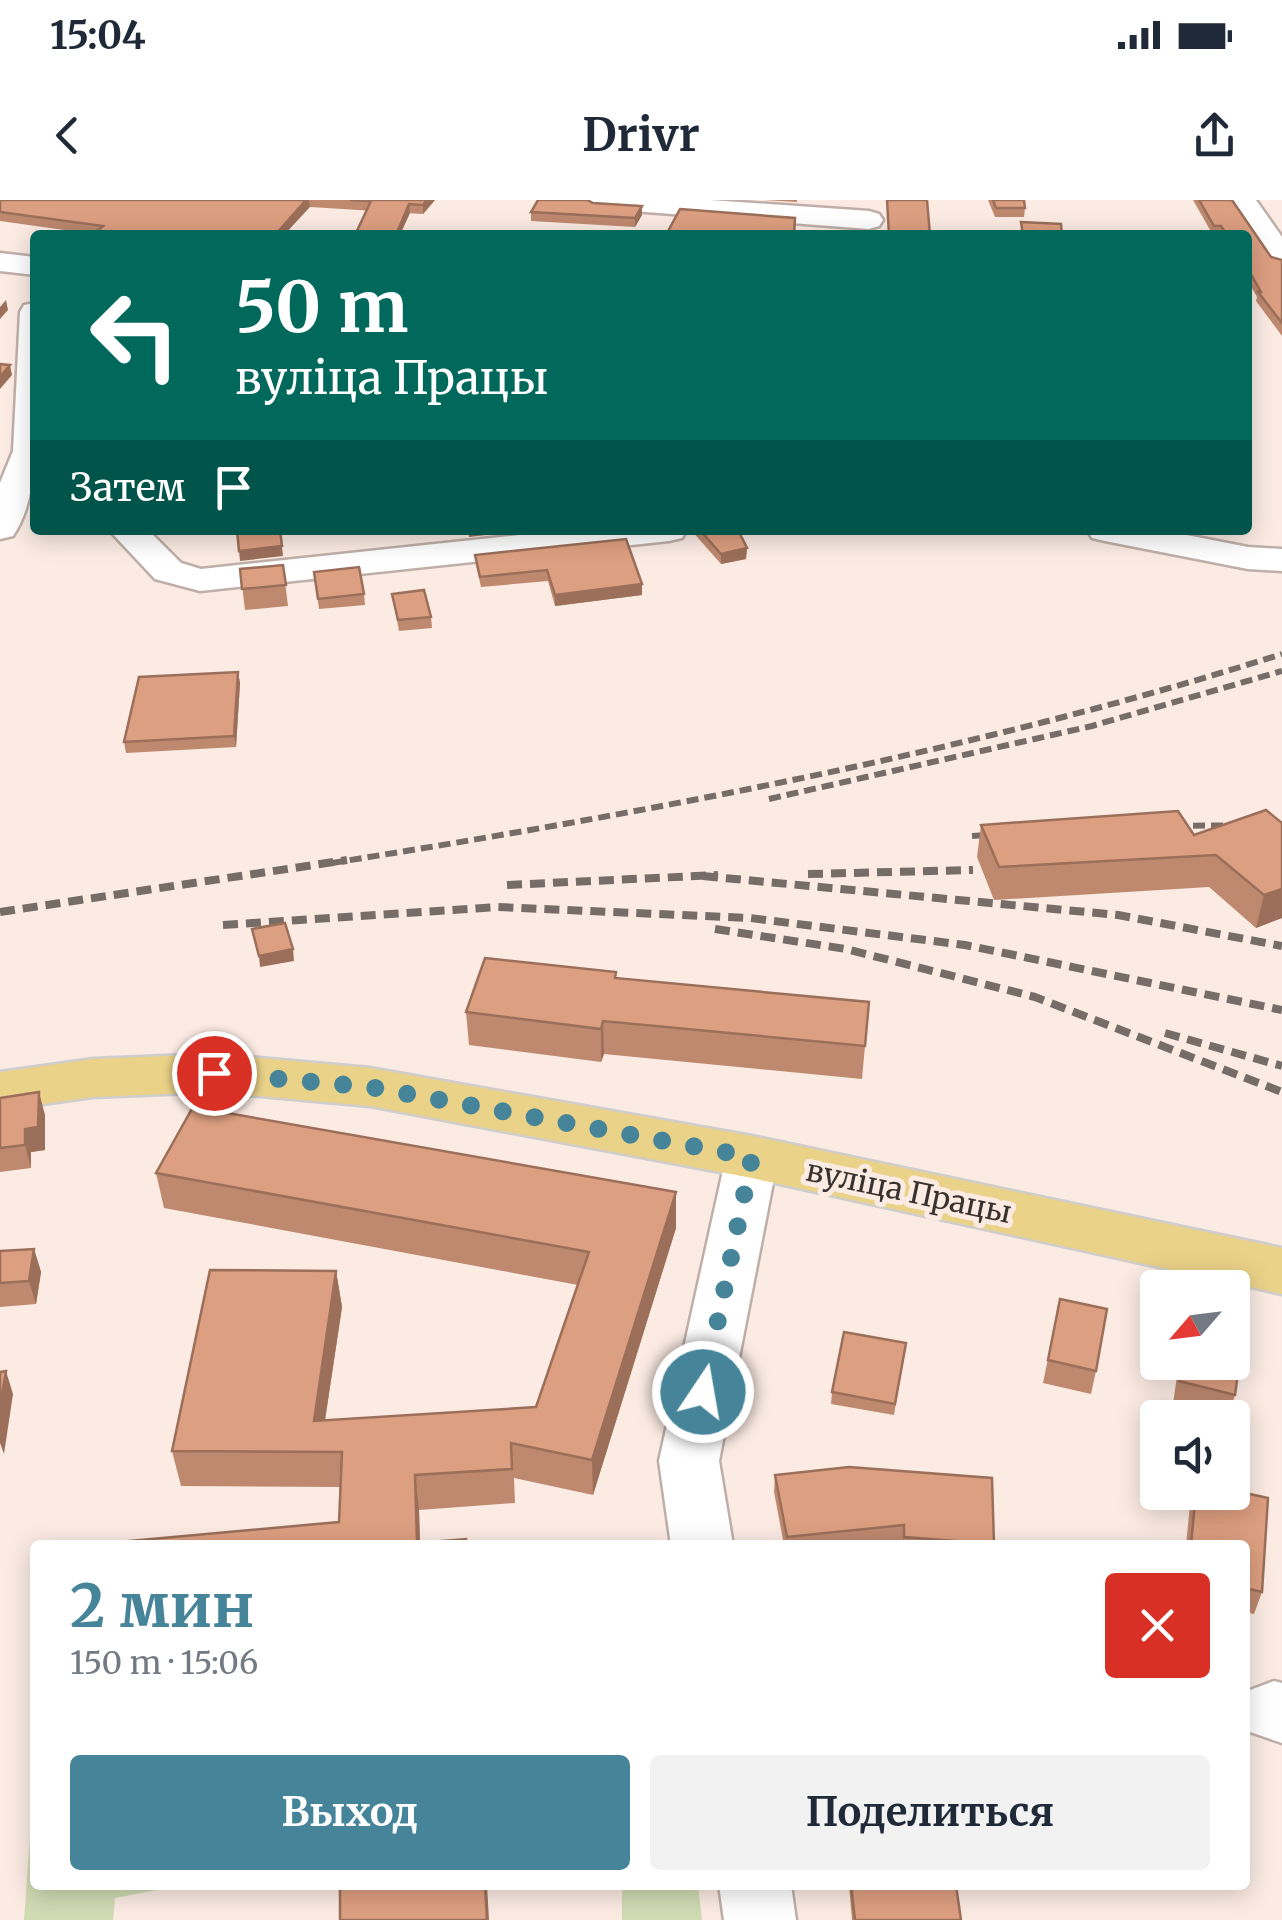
<!DOCTYPE html>
<html lang="ru">
<head>
<meta charset="utf-8">
<style>
	body { margin:0; font-family:Merriweather,serif; background:#f2f2f3; color:#1f2937; height:100vh; display:flex; flex-direction:column; font-size:38px; white-space:nowrap }
	* { box-sizing:border-box; margin:0 }
	p { font-size:32px; color:#747a83 }
	.icon { flex:none; width:55px; height:55px; fill:none; stroke:currentColor; stroke-width:2; stroke-linecap:round; stroke-linejoin:round }
	.map { position:relative; flex:1; overflow:hidden }
	.panel { position:absolute; left:30px; top:1340px; width:1220px; height:350px; display:flex; flex-direction:column; background:#fff; border-radius:10px; box-shadow:0 5px 25px #0003 }
	.panel>* { flex:none }
	.top-card { position:absolute; left:30px; top:30px; width:1222px; height:305px; border-radius:10px; box-shadow:0 5px 25px #0003; background:#00695c; color:#fff; overflow:hidden }
	.needle { width:65px; rotate:242deg }
	.controls { position:absolute; left:1140px; top:1070px; display:grid; gap:20px }
	.controls a { display:grid; place-items:center; width:110px; height:110px; border-radius:10px; background:#fff; box-shadow:0 5px 25px #0003; font-size:50px }
	.pin { position:absolute; display:grid; place-items:center; width:85px; height:85px; color:#fff; margin:-42px; border:5px solid #fff; border-radius:50%; box-shadow:0 2px 10px #0007 }
	.me { position:absolute; width:110px; margin:-55px; rotate:12deg; stroke-linejoin:round; filter:drop-shadow(0 0 8px #0008) }
	.turn { display:flex; align-items:center; gap:35px; height:210px; padding:0 40px; font-size:45px }
	.turn .icon { width:130px; height:130px; stroke-width:2.5 }
	.turn b { display:block; font-size:70px; line-height:85px }
	.then { display:flex; align-items:center; height:95px; padding:0 40px; background:#0003; gap:20px; font-size:38px }
	.round { display:grid; place-items:center; flex:none; width:105px; height:105px; border-radius:10px; background:#f2f2f3 }
	.overview { display:flex; align-items:center; justify-content:space-between; height:170px; padding:0 40px }
	h1 { font-size:60px; font-weight:700; line-height:75px; color:#468599 }
	.cta { display:flex; gap:20px; margin-top:auto; padding:20px 40px }
	.cta a { flex:1; height:115px; border-radius:10px; background:#468599; color:#fff; font-size:40px; font-weight:700; line-height:115px; text-align:center }
	.cta a+a { background:#f2f2f3; color:#1f2937 }
	.status { display:flex; justify-content:space-between; align-items:center; height:70px; padding:0 50px; background:#fff; direction:ltr }
	.status svg { height:28px; fill:currentColor }
	header { display:flex; justify-content:space-between; align-items:center; height:130px; padding:0 40px; background:#fff; font-size:45px; font-weight:700 }
	.map>svg:first-child { display:block }
	.green { fill:#d0dab3 }
	.lines { fill:none; stroke-linecap:round; stroke-linejoin:round }
	.minor-casing { stroke:#bfafa8; stroke-width:5 }
	.major-casing { stroke:#cfcecd; stroke-width:5 }
	.minor { fill:#fff; fill-rule:evenodd }
	.major { fill:#ebd289; fill-rule:evenodd }
	.rail-far1 { stroke:#766d68; stroke-width:6; stroke-dasharray:12 6; stroke-linecap:butt }
	.rail { stroke:#766d68; stroke-width:8; stroke-dasharray:15 8; stroke-linecap:butt }
	.wall { fill:#be896f }
	.shaded-wall { fill:#9b6f5a }
	.building { fill:#dd9f81; stroke:#9b6f5a; stroke-width:2.5 }
	.route { stroke:#468599; stroke-width:18; stroke-dasharray:0 32.4 }
	.labels { text-anchor:middle; dominant-baseline:central; stroke-width:10; stroke-linejoin:round; paint-order:stroke }
	.street-label { font-size:30px; fill:#393330; stroke:#fbebe3 }
</style>
</head>
<body>
<div class="status"><b>15:04</b><svg viewBox="0 0 49 12"><path d="M0 12V9h3v3zM5 12V6h3v6zM10 12V3h3v9zM15 12V0h3v12zM26 1h20v11H26zM47 4h2v5h-2z"/></svg></div>
<header><svg class="icon" aria-label="back" viewBox="0 0 24 24"><path d="M15 5l-7 7 7 7"/></svg>Drivr<svg class="icon" aria-label="share" viewBox="0 0 24 24"><path d="M12 15V3M7 8l5-5 5 5M5 13v7h14v-7"/></svg></header>
<div class="map">
<svg width="1282" height="1720" viewBox="0 0 1282 1720">
	<rect width="100%" height="100%" fill="#fbebe3"/>
	<g class="green">
		<polygon points="35,1568 35,1685 184,1685 115,1698 113,1720 24,1720"/>
		<polygon points="622,1685 698,1685 702,1720 622,1720"/>
	</g>
	<g class="lines">
		<g class="minor-casing">
			<g id="minor">
				<polygon points="579,0 710,0 869,11 879,14 883,20 879,26 869,29 593,8"/>
				<polygon points="1228,0 1256,0 1282,37 1282,67 1272,64"/>
				<polygon points="0,53 35,57 35,75 0,71"/>
				<path d="M35,103C35,167 49,284 13,336L0,339V283L13,251L20,112L24,105Z"/>
				<polygon points="109,330 148,330 181,363 201,369 566,330 687,330 682,338 669,341 200,391 155,379"/>
				<polygon points="1087,330 1161,330 1248,347 1282,349 1282,371 1248,369 1105,341 1092,338"/>
				<polygon points="752,938 771,944 778,957 719,1261 733,1345 671,1345 659,1261 726,957 733,944"/>
				<path d="M1274,1481L1282,1483V1543L1250,1532C1243,1517 1243,1505 1250,1490Z"/>
				<polygon points="719,1685 791,1685 796,1720 724,1720"/>
			</g>
		</g>
		<g class="major-casing">
			<polygon id="major" points="214,854 370,868 752,936 1282,1048 1282,1094 752,978 370,906 214,892 93,897 0,910 0,872 93,859"/>
		</g>
		<use href="#minor" class="minor"/>
		<use href="#major" class="major"/>
		<g class="rail-far1">
			<polyline points="769,599 1092,526 1282,471"/>
			<polyline points="1157,626 1282,625"/>
			<polyline points="972,636 1007,634"/>
			<path d="M332,663C651,612 974,552 1282,454"/>
		</g>
		<g class="rail">
			<polyline points="808,674 973,670"/>
			<polyline points="703,676 1118,715 1282,746"/>
			<polyline points="507,685 718,675"/>
			<polyline points="0,712 347,660"/>
			<polyline points="223,725 497,707 750,718 965,745 1282,810"/>
			<polyline points="715,729 846,749 1035,797 1282,892"/>
			<polyline points="1165,833 1282,866"/>
		</g>
	</g>
	<g class="wall">
		<polygon points="0,0 435,0 423,14 310,7 93,34 0,21"/>
		<polygon points="764,0 797,0 797,2"/>
		<polygon points="988,0 1024,0 1025,8 1024,17 995,17"/>
		<polygon points="1193,0 1232,0 1271,57 1282,60 1282,136 1256,101 1257,97 1248,81 1248,35 1213,35"/>
		<polygon points="531,12 642,15 635,27 531,21"/>
		<polygon points="691,330 738,330 747,348 746,359 721,364"/>
		<polygon points="475,355 642,384 642,395 555,406 548,381 481,387 476,365"/>
		<polygon points="283,365 288,406 245,410 240,369"/>
		<polygon points="314,372 364,394 365,405 319,409"/>
		<polygon points="392,394 431,417 432,428 399,431"/>
		<polygon points="238,472 240,483 236,547 126,553 124,542"/>
		<polygon points="1266,610 1282,718 1256,728 1209,687 994,700 977,657 981,625 1194,635"/>
		<polygon points="616,778 869,802 862,879 604,854 601,862 469,845 466,812"/>
		<polygon points="0,898 45,915 45,950 31,952 31,968 0,972"/>
		<polygon points="156,973 676,1028 593,1295 514,1278 515,1303 419,1310 420,1343 467,1345 85,1345 339,1322 340,1287 181,1286 172,1251 336,1071 342,1107 325,1221 536,1207 578,1085 164,1008"/>
		<polygon points="34,1049 41,1072 36,1104 0,1107 0,1051"/>
		<polygon points="1060,1099 1096,1171 1091,1194 1043,1183"/>
		<polygon points="906,1143 894,1215 831,1204 832,1192"/>
		<polygon points="1179,1162 1232,1162 1235,1195 1228,1217 1173,1204"/>
		<polygon points="775,1275 994,1345 902,1345 902,1342 875,1345 784,1345 774,1292"/>
		<polygon points="1194,1292 1232,1292 1262,1392 1254,1414 1245,1412 1245,1345 1186,1345 1190,1305"/>
		<polygon points="849,1685 956,1685 961,1720 852,1720"/>
	</g>
	<g class="shaded-wall">
		<polygon points="306,0 309,0 310,7 284,35 275,35"/>
		<polygon points="427,0 435,0 423,14 423,5"/>
		<polygon points="409,4 410,13 400,35 396,35"/>
		<polygon points="642,6 642,15 635,27 635,18"/>
		<polygon points="6,100 8,110 0,119 0,107"/>
		<polygon points="10,165 12,175 0,189 0,177"/>
		<polygon points="280,330 283,356 240,361 239,351"/>
		<polygon points="468,330 531,330 469,337"/>
		<polygon points="747,348 746,359 721,364 721,354"/>
		<polygon points="642,384 642,395 555,406 555,395"/>
		<polygon points="238,472 240,483 236,547 234,536"/>
		<polygon points="1282,689 1282,718 1256,728 1264,695"/>
		<polygon points="293,749 294,761 260,767 259,756"/>
		<polygon points="603,821 604,854 601,862 601,829"/>
		<polygon points="39,892 45,915 45,950 31,952 31,968 25,945 25,929"/>
		<polygon points="676,992 676,1028 593,1295 592,1260"/>
		<polygon points="34,1049 41,1072 36,1104 29,1081"/>
		<polygon points="336,1071 342,1107 320,1252 314,1221"/>
		<polygon points="6,1171 13,1194 4,1254 0,1243 0,1206"/>
		<polygon points="415,1275 419,1310 420,1345 418,1345"/>
		<polygon points="485,1685 487,1685 489,1720 487,1720"/>
	</g>
	<g class="building">
		<polygon points="0,0 306,0 275,35 92,35 103,26 0,12"/>
		<polygon points="350,0 427,0 423,5 409,4 396,35 355,35 371,1"/>
		<polygon points="538,0 587,0 593,3 642,6 635,18 531,12"/>
		<polygon points="887,0 927,0 930,35 889,35"/>
		<polygon points="993,0 1024,0 1025,8 996,8"/>
		<polygon points="1199,0 1232,0 1271,57 1282,60 1282,123 1258,92 1261,92 1248,69 1248,35 1227,35 1221,26 1214,26"/>
		<polygon points="680,9 795,18 794,35 666,35"/>
		<polygon points="1021,22 1061,24 1062,35 1023,35"/>
		<polygon points="0,164 10,165 0,177"/>
		<polygon points="237,330 280,330 282,346 239,351"/>
		<polygon points="700,330 738,330 747,348 721,354"/>
		<polygon points="626,339 642,384 555,395 547,370 480,377 475,355"/>
		<polygon points="283,365 286,385 242,389 240,369"/>
		<polygon points="359,367 364,394 318,399 314,372"/>
		<polygon points="424,390 431,417 398,420 392,394"/>
		<polygon points="238,472 234,536 124,542 139,477"/>
		<polygon points="1266,610 1282,623 1282,689 1264,695 1216,655 999,667 981,625 1178,611 1194,635"/>
		<polygon points="285,723 293,749 259,756 252,729"/>
		<polygon points="485,758 616,772 615,778 869,802 865,846 603,821 601,829 466,812"/>
		<polygon points="39,892 38,927 25,929 25,945 0,948 0,898"/>
		<polygon points="193,907 676,992 592,1260 511,1243 512,1269 415,1275 417,1343 466,1339 466,1345 85,1345 339,1322 342,1252 172,1251 210,1070 336,1071 314,1221 536,1207 589,1052 156,973"/>
		<polygon points="34,1049 29,1081 0,1083 0,1051"/>
		<polygon points="1060,1099 1107,1109 1096,1171 1048,1160"/>
		<polygon points="844,1132 906,1143 895,1204 832,1192"/>
		<polygon points="1232,1134 1243,1137 1235,1195 1179,1181 1182,1162 1232,1162"/>
		<polygon points="6,1171 0,1206 0,1172"/>
		<polygon points="849,1267 992,1278 994,1344 904,1337 904,1325 787,1337 775,1275"/>
		<polygon points="1232,1290 1268,1298 1262,1392 1245,1388 1245,1345 1191,1345 1196,1292 1232,1292"/>
		<polygon points="340,1685 485,1685 487,1720 340,1720"/>
		<polygon points="851,1685 956,1685 961,1720 855,1720"/>
	</g>
	<g class="lines">
		<polyline class="route" points="214,873 370,887 752,957 703,1192"/>
	</g>
	<g class="labels">
		<g class="street-label">
			<text transform="translate(909 991) rotate(12)">вуліца Працы</text>
		</g>
	</g>
</svg>
<div class="controls">
<a><svg class="needle" viewBox="-14 -14 28 28"><path d="M0-13l5 13h-10z" fill="#e53935"/><path d="M0 13l5-13h-10z" fill="#747a83"/></svg></a>
<a><svg class="icon" aria-label="sound" viewBox="0 0 24 24"><path d="M4 9h4l5-4v14l-5-4H4zM17 9q2 3 0 6"/></svg></a>
</div>
<div class="pin" style="left:214px;top:873px;background:#d93025"><svg class="icon" aria-label="arrive" viewBox="0 0 24 24"><path d="M6 21V4h12l-3 4 3 4H6"/></svg></div>
<svg class="me" style="left:703px;top:1192px" viewBox="-20 -20 40 40"><circle r="17" fill="#468599" stroke="#fff" stroke-width="3"/><path d="M0-11L8 9 0 5-8 9z" fill="#fff"/></svg>
<div class="top-card">
<div class="turn"><svg class="icon" aria-label="left" viewBox="0 0 24 24"><path d="M17 20v-9H6M10 6l-5 5 5 5"/></svg><div><b>50 m</b>вуліца Працы</div></div>
<div class="then">Затем<svg class="icon" aria-label="arrive" viewBox="0 0 24 24"><path d="M6 21V4h12l-3 4 3 4H6"/></svg></div>
</div>
<section class="panel">
<div class="overview"><div><h1>2 мин</h1><p>150 m · 15:06</p></div><a class="round" style="background:#d93025;color:#fff"><svg class="icon" aria-label="close" viewBox="0 0 24 24"><path d="M6 6l12 12M18 6L6 18"/></svg></a></div>
<div class="cta"><a>Выход</a><a>Поделиться</a></div>
</section>
</div>
</body>
</html>
